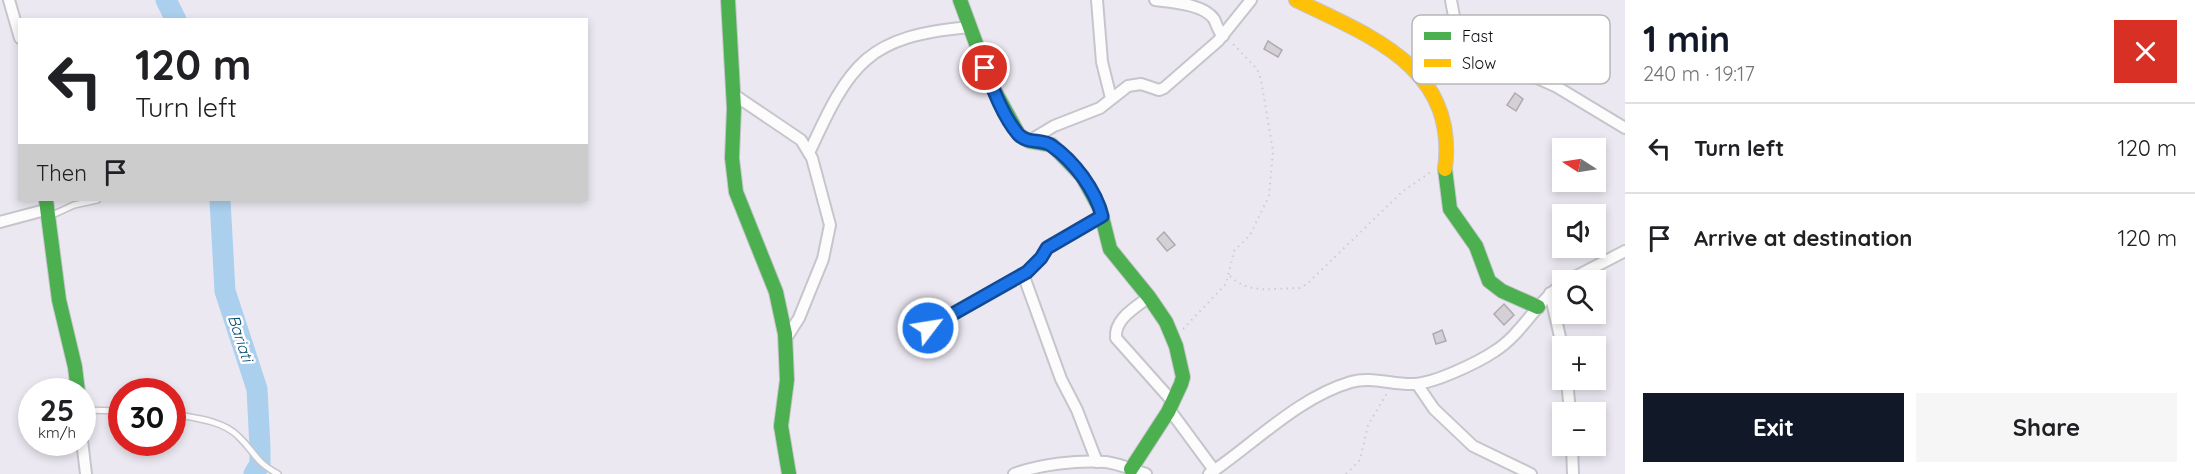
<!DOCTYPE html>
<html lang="en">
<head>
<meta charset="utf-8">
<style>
	body { margin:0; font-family:Quicksand,sans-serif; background:#f6f6f6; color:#202124; height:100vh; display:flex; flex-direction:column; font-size:22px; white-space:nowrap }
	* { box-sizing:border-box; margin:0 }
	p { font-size:20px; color:#757577 }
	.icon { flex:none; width:33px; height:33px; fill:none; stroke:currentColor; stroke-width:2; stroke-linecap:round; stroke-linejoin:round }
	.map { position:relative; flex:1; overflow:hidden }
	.drawer { display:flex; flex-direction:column; background:#fff; width:570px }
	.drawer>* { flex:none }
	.top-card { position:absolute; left:18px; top:18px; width:570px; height:183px; border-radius:0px; box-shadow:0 3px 9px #0003; background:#fff; color:#202124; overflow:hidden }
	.needle { width:39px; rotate:282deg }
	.fabs { position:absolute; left:1552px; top:138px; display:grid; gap:12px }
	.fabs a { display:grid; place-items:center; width:54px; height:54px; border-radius:0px; background:#fff; box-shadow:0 3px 9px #0003; font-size:30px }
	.speed { position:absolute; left:18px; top:378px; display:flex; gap:12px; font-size:30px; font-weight:700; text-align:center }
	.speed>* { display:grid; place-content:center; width:78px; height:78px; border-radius:50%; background:#fff; box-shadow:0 3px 9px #0003; line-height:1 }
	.speed small { font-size:15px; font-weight:400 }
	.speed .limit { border:9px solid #d22; background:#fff; color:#111 }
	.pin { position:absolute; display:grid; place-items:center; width:51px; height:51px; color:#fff; margin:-26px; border:3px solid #fff; border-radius:50%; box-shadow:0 2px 6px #0007 }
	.me { position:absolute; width:66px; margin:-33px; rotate:59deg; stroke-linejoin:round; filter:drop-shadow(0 0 4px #0008) }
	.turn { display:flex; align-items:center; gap:21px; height:126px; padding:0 18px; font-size:27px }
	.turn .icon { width:78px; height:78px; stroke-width:2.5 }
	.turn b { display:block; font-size:42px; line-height:51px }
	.then { display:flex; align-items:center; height:57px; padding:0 18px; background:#0003; gap:12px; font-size:22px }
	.round { display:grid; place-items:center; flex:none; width:63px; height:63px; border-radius:0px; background:#f6f6f6 }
	.summary { display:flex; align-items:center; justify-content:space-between; height:102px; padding:0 18px }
	h1 { font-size:36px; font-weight:700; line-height:45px; color:#111827 }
	.cta { display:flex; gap:12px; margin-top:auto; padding:12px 18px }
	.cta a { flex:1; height:69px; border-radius:0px; background:#111827; color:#fff; font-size:24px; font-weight:700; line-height:69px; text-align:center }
	.cta a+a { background:#f6f6f6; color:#202124 }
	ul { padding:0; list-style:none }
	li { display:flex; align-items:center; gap:18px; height:90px; padding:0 18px; border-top:2px solid #e0e0e0 }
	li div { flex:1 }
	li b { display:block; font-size:22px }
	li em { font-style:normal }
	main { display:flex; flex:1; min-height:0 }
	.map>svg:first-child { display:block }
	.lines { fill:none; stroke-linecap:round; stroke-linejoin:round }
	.river { stroke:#aad0ee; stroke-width:21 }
	.building { fill:#d4d0d6; stroke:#aeaab0; stroke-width:1.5 }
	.lane-casing { stroke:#c7c5cc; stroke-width:8 }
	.street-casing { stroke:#c7c5cc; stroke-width:14 }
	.fast-casing { stroke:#c7c5cc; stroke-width:16 }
	.slow-casing { stroke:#c7c5cc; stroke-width:16 }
	.path { stroke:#cdcdcf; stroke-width:2; stroke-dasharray:1.5 4.5; stroke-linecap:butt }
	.lane { stroke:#fcfcfd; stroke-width:5 }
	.street { stroke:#fcfcfd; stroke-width:10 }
	.fast { stroke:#4caf50; stroke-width:14 }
	.slow { stroke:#ffc107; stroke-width:14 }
	.route-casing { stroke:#114b97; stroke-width:15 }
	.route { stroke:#1a73e8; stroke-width:10 }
	.labels { text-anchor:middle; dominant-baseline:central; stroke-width:5; stroke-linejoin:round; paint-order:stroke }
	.water-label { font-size:16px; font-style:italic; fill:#054d72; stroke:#fff }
	.key { fill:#fff; stroke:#b7b6b8; stroke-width:1.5 }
	.key-label { font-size:16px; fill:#0e0c12 }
</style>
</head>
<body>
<main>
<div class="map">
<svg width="1625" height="474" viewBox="0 0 1625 474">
	<rect width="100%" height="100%" fill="#ebe8f1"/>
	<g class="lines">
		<g class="river">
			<polyline points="166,0 176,20"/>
			<polyline points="220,200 225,291 257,389 260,448 260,464 254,474"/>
		</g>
	</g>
	<g class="building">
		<polygon points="1268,41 1282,50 1278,57 1264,49"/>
		<polygon points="1515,93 1523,99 1516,111 1507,105"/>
		<polygon points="1164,232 1175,245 1167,251 1157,239"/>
		<polygon points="1504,304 1514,315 1504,325 1494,314"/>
		<polygon points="1442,330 1446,341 1436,344 1433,334"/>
	</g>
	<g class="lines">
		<g class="lane-casing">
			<g id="lane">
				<polyline points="50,216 74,205 97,200"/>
				<polyline points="82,410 122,411"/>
				<path d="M172,414C194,418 222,420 238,436C256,453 254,461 278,474"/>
			</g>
		</g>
		<g class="street-casing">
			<g id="street">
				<polyline points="9,0 20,38"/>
				<polyline points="1097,0 1102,62 1111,98"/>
				<path d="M1155,0C1171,2 1204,4 1214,19C1217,25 1218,31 1223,36"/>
				<path d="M1451,0C1454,16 1456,36 1469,47L1557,87L1625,128"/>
				<polyline points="733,94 801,140 812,158 830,225 823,259 799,318 785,340"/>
				<polyline points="1029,141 1054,126 1100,108 1128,86 1141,84 1159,90 1164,88 1218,41 1251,0"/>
				<path d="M809,153C850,63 867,36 970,27"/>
				<polyline points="0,222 45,210"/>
				<polyline points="1023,274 1061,379 1077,410 1097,462"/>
				<polyline points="1569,280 1625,251"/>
				<polyline points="1550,293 1563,350"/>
				<path d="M1149,297C1135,308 1114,319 1116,338L1173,402"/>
				<polyline points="928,328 1027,272 1041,258 1047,247 1102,216"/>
				<polyline points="1567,380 1570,412"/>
				<polyline points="1417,384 1434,409 1473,446 1531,474"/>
				<polyline points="1169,409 1214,470"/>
				<polyline points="82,440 86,474"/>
				<polyline points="1572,446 1573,474"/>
				<path d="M1014,474C1041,464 1078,460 1106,462C1120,464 1134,470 1146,474"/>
				<path d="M1209,474C1254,444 1297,398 1351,382C1371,376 1393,385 1414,384C1435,383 1477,363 1495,351C1522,334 1536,302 1563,284"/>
			</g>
		</g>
		<g class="fast-casing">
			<g id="fast">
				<polyline points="728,0 734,108 732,158 736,192 776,292 785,334 787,380 781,426 789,474"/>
				<polyline points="960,0 991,84 1019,135 1029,141 1052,145 1082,176 1100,209 1110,249 1149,297 1166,322 1176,346 1183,377 1181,384 1168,412 1131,469"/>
				<polyline points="1445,169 1450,209 1476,246 1489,281 1502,291 1538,307"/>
				<polyline points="46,200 59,300 75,367 78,392"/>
			</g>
		</g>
		<g class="slow-casing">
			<path id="slow" d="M1296,0C1370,36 1458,67 1445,169"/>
		</g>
		<g class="path">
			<path d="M1230,276C1249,295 1274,288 1300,288L1307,284L1402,192L1432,171"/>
			<polyline points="1183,329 1226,284 1234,251 1250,235 1269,196 1273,151 1261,80 1257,69 1232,43"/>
			<polyline points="1346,474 1360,460 1368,425 1387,393"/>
		</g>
		<use href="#lane" class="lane"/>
		<use href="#street" class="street"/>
		<use href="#fast" class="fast"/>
		<use href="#slow" class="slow"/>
	</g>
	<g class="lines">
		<g class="route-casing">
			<path id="route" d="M928,328L1027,272L1041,258L1047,248L1102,216C1096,191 1074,161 1052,146C1042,138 1028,145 1018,134C1003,116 993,89 985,68"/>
		</g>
		<use href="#route" class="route"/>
	</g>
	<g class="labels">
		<g class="water-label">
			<text transform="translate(241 338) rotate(72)">Bariati</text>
		</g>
	</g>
	<rect x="1412" y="15" width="198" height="69" rx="9" class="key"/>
	<rect x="1424" y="32" width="27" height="8" fill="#4caf50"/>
	<rect x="1424" y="59" width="27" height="8" fill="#ffc107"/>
	<g class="key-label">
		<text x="1462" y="42">Fast</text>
		<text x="1462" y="69">Slow</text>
	</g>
</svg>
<div class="fabs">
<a><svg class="needle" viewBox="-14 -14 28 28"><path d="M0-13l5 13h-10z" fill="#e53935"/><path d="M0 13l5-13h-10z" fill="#757577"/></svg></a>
<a><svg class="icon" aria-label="sound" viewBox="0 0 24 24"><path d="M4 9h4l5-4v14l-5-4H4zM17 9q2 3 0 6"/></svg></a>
<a><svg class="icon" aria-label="search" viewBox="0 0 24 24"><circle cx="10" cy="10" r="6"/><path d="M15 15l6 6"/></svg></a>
<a>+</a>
<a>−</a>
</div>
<div class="speed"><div>25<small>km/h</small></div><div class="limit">30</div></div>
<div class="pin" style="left:985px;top:68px;background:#d93025"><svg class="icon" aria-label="arrive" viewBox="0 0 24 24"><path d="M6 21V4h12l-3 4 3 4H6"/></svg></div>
<svg class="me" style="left:928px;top:328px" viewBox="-20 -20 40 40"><circle r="17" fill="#1a73e8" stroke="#fff" stroke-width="3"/><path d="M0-11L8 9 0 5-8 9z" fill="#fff"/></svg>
<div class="top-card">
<div class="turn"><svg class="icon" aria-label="left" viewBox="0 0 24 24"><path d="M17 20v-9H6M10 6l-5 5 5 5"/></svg><div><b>120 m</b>Turn left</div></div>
<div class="then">Then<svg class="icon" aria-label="arrive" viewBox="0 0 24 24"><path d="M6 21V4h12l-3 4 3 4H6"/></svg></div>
</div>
</div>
<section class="drawer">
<div class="summary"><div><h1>1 min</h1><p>240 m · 19:17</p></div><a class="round" style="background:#d93025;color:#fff"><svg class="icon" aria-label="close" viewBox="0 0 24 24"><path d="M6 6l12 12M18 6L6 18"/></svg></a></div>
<ul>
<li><svg class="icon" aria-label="left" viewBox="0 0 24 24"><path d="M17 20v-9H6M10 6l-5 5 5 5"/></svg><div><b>Turn left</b></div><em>120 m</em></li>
<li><svg class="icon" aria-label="arrive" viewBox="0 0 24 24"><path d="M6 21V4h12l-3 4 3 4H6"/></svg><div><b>Arrive at destination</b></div><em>120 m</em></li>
</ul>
<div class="cta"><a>Exit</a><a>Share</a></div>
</section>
</main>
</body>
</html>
